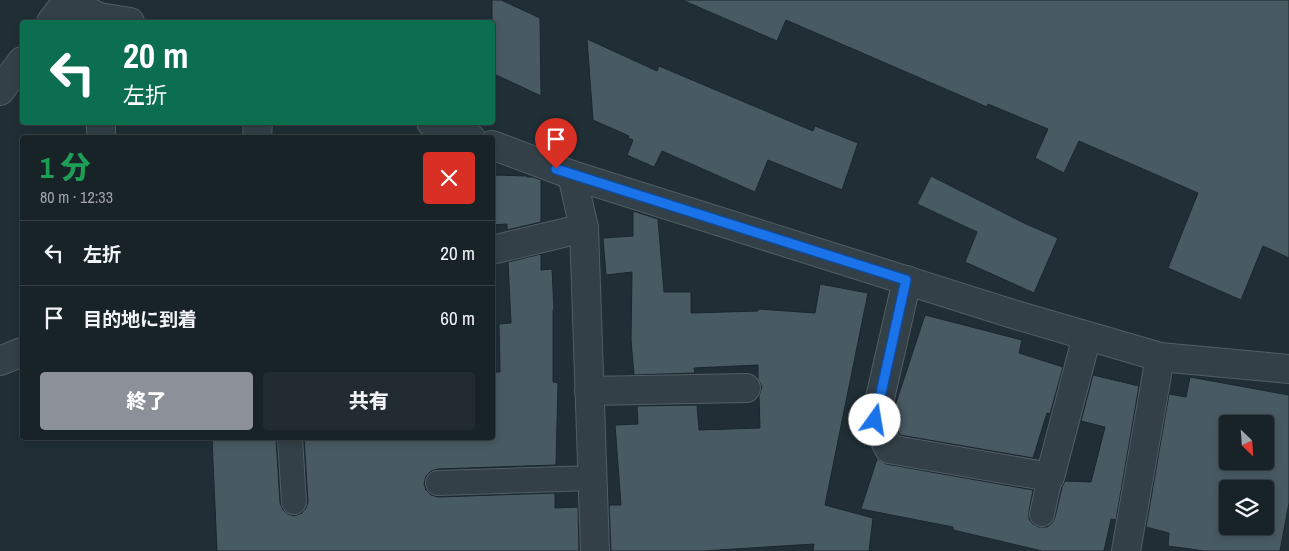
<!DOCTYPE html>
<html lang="ja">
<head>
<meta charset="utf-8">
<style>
	body { margin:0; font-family:"Archivo Narrow","Noto Sans JP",sans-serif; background:#212b30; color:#f1f3f6; height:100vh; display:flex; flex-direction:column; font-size:19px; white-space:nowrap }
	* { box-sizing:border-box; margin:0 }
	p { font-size:16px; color:#9fa4a8 }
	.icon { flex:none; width:28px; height:28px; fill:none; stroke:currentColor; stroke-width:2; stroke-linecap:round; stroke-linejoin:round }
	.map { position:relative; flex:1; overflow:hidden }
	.details { position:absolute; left:20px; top:135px; width:475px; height:305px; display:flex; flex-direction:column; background:#182328; border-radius:5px; box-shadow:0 2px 8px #0003,0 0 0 1px #364045 }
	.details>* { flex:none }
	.hud { position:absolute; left:20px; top:20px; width:475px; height:105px; border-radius:5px; box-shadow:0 2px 8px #0003,0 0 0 1px #364045; background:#0b6e4f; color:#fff; overflow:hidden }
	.needle { width:32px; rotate:155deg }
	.controls { position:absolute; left:1219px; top:415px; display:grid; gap:10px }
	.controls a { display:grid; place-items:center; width:55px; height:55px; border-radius:5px; background:#182328; box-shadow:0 2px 8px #0003,0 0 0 1px #364045; font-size:25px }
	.pin { position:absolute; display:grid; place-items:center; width:42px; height:42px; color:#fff; margin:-51px -21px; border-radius:50% 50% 50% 0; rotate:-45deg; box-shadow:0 0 5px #0007 }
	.pin .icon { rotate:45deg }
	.me { position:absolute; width:55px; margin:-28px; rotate:13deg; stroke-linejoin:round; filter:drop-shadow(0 0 4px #0008) }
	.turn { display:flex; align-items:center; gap:18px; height:105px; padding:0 20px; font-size:22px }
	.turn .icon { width:65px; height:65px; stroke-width:2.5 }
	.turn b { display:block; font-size:35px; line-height:42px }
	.round { display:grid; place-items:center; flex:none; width:52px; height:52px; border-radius:5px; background:#212b30 }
	.overview { display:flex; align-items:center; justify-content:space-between; height:85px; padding:0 20px }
	h1 { font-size:30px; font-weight:800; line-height:38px; color:#1e9e55 }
	.cta { display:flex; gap:10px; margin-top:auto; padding:10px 20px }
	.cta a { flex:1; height:58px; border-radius:5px; background:#8c9099; color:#fff; font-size:20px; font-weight:800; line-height:58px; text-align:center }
	.cta a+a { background:#212b30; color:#f1f3f6 }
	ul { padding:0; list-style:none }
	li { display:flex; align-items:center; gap:15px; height:65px; padding:0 20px; border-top:1px solid #364045 }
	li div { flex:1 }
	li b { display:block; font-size:19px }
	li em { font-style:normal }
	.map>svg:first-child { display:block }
	.building { fill:#485a62; stroke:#1b272d; fill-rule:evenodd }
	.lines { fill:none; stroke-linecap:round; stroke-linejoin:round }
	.lane-casing { stroke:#515e65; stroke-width:26 }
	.street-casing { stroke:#515e65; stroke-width:30 }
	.lane { stroke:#334047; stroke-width:24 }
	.street { stroke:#334047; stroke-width:28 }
	.route-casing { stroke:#114b97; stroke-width:12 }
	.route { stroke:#1a73e8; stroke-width:9 }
</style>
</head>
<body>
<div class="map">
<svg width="1289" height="551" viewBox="0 0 1289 551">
	<rect width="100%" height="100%" fill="#202f36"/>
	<g class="building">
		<polygon points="492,0 501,0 540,18 541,96 492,73"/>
		<polygon points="682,0 1289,0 1289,258 1263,246 1241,300 1168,268 1198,193 1079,141 1064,173 1035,158 1048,129 988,104 987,107 786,20 777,41"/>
		<polygon points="587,39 657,71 659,66 813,131 815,126 858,143 842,190 768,160 755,192 662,151 654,167 627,155 633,140 628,138 629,136 593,120"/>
		<polygon points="492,175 527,176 527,177 533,177 541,180 541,222 507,230 507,224 492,225"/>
		<polygon points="931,176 1026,224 1058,238 1034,293 965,262 977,232 917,204"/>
		<polygon points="633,211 658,219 664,292 691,292 691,313 758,311 758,309 815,313 820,284 868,293 825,505 873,518 869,551 813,551 814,544 703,551 611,551 609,505 621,505 615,425 638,424 637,406 697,405 699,430 760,428 759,396 762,387 758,379 758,365 694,368 695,373 634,375 631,340 632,272 606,275 603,238 633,236"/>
		<polygon points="541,254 541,270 552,269 554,310 553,310 553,382 558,383 556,465 438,469 431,471 426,476 424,484 426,490 431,495 438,497 555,493 555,508 578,507 579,551 217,551 212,438 276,438 280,503 283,510 288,514 294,516 302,513 306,508 308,502 304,438 492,438 492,372 500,372 499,324 511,323 508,262"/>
		<polygon points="925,315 1022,340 1019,353 1063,367 1050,414 1047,413 1033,458 900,435 891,418"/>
		<polygon points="1093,375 1139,386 1116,520 1111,519 1104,551 1042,551 953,530 953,527 861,509 877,459 886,464 1033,490 1029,511 1029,519 1033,524 1039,527 1047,527 1052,523 1055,517 1062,487 1065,481 1091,482 1105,427 1081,421"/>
		<path d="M1190,377L1289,395V503L1280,551H1205L1168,546L1169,533L1146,527L1169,394L1186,397ZM1228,424H1265V461H1228ZM1228,489H1265V526H1228Z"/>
	</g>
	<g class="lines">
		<g class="lane-casing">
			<g id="lane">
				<polyline points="290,438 294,502"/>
				<polyline points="438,483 592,478"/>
				<polyline points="1042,514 1050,477"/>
			</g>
		</g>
		<g class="street-casing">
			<g id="street">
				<polyline points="67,1 99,17 130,22"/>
				<polyline points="51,22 68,0"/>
				<polyline points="0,91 22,61"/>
				<polyline points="101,122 101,138"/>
				<polyline points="431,122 471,138"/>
				<polyline points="257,138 258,122"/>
				<polyline points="492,145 572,175 1016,315 1160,357 1289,369"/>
				<polyline points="572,175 584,228 595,551"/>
				<polyline points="492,250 584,228"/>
				<polyline points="907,280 875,420 889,449 1050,477 1087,336"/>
				<polyline points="0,361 22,352"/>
				<polyline points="589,391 746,388"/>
				<polyline points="1126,551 1160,357"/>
			</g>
		</g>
		<use href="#lane" class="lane"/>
		<use href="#street" class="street"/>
	</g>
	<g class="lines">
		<g class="route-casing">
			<polyline id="route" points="556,169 906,280 875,420"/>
		</g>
		<use href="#route" class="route"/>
	</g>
</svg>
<div class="controls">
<a><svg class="needle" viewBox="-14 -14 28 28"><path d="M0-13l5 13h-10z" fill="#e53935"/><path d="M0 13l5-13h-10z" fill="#9fa4a8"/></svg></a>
<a><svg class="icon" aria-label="layers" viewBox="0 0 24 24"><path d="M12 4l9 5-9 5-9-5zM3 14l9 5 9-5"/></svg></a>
</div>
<div class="pin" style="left:556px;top:169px;background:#d93025"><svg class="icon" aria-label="arrive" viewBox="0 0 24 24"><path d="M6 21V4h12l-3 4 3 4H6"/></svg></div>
<svg class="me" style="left:875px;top:420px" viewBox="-20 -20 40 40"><circle r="19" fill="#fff"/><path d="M0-13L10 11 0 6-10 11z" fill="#1a73e8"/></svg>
<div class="hud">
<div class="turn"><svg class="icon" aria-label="left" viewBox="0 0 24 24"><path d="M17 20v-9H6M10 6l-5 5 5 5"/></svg><div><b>20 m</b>左折</div></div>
</div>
<section class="details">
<div class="overview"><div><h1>1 分</h1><p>80 m · 12:33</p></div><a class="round" style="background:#d93025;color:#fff"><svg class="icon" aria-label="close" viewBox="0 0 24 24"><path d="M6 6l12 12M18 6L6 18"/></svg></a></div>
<ul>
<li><svg class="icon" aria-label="left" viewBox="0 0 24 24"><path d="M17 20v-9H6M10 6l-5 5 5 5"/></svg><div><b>左折</b></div><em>20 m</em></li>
<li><svg class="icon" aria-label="arrive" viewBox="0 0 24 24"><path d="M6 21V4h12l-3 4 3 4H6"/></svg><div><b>目的地に到着</b></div><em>60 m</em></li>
</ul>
<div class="cta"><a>終了</a><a>共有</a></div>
</section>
</div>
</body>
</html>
